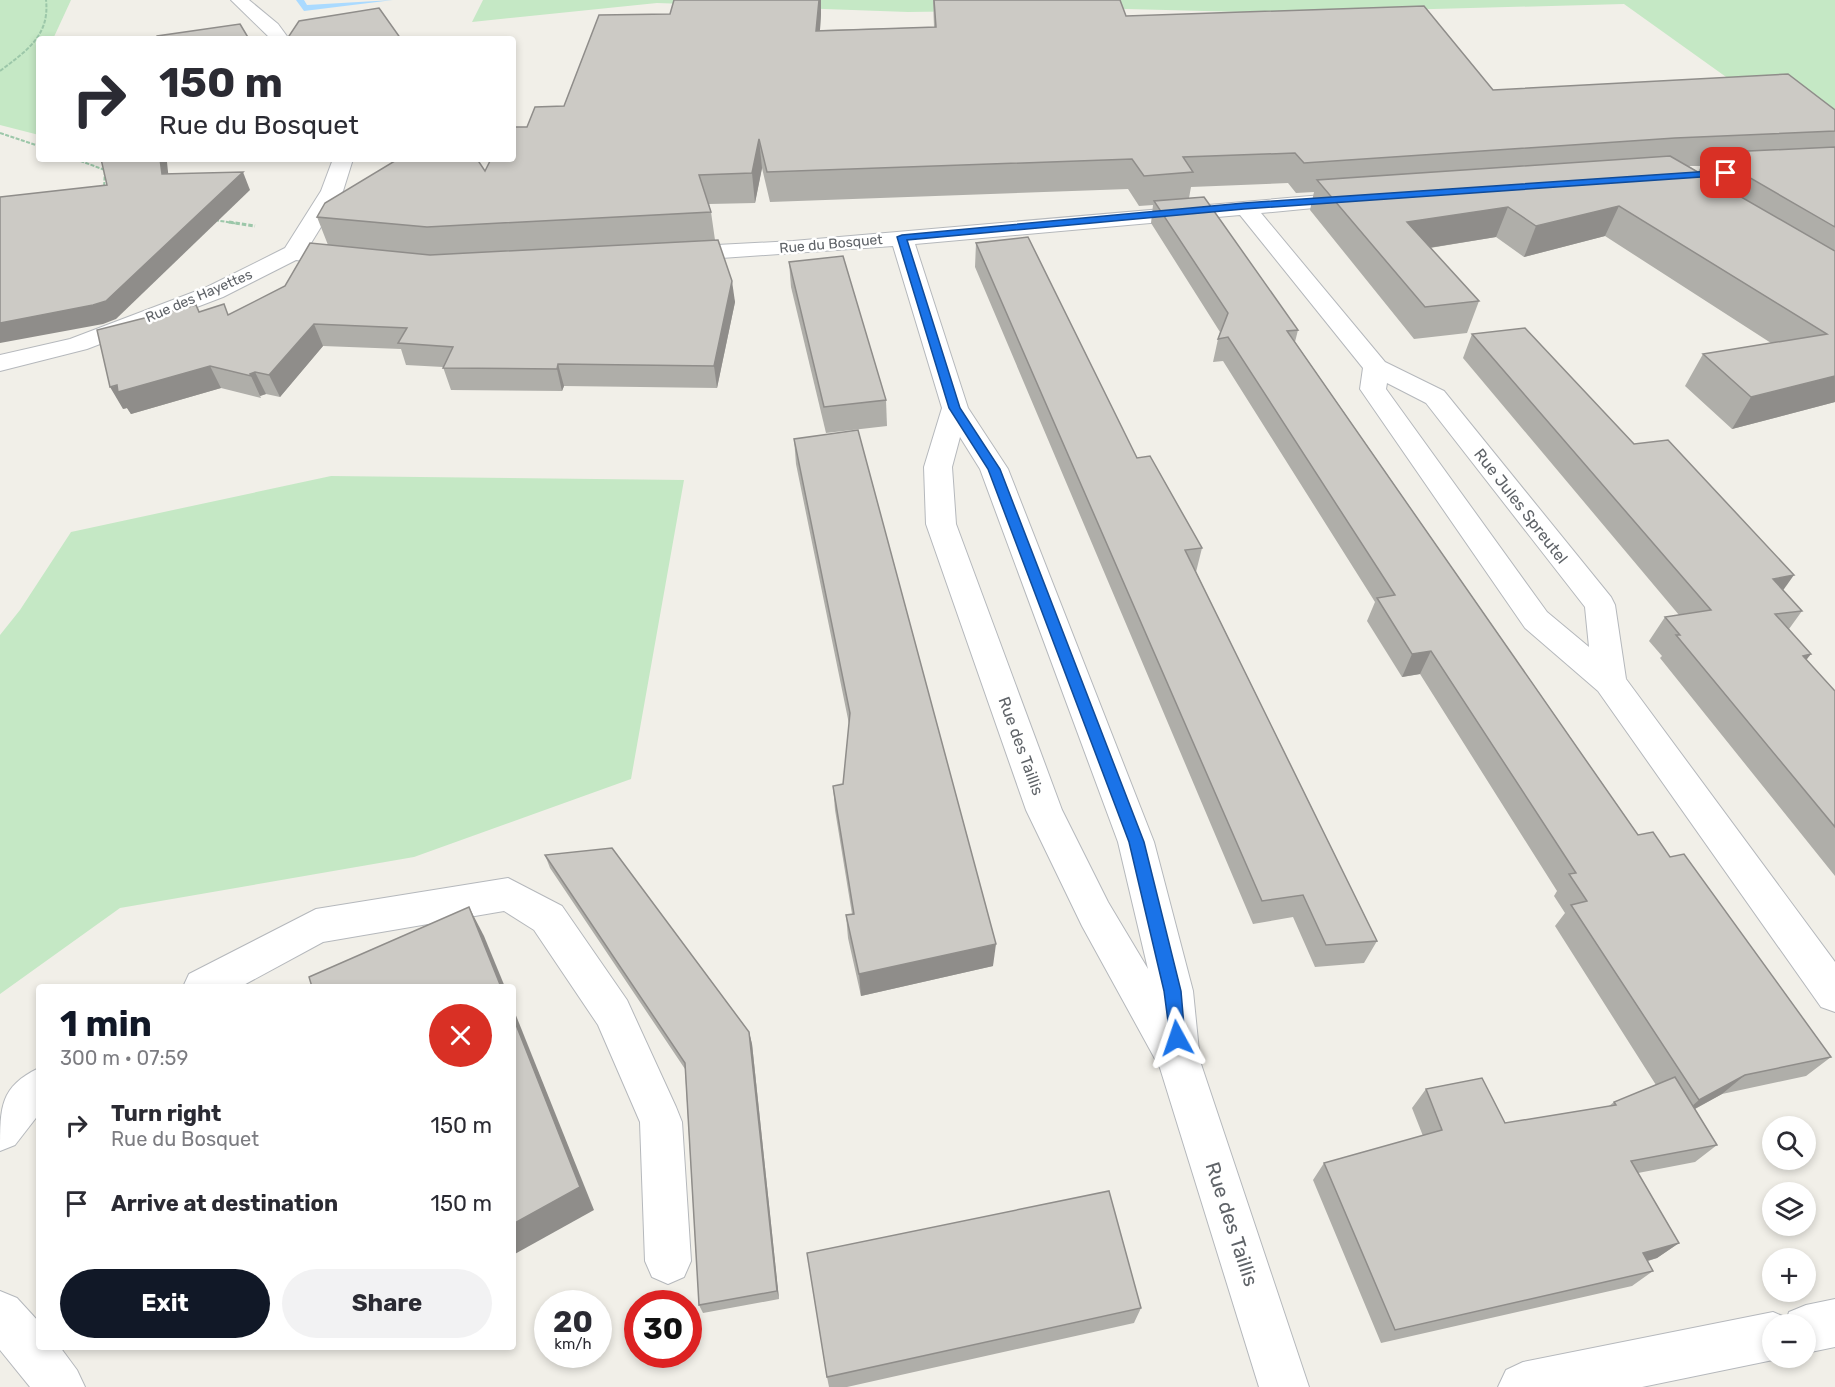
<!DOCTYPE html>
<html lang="en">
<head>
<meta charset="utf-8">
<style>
	body { margin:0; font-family:Rubik,sans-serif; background:#f2f2f3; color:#2b2b33; height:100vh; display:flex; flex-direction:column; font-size:22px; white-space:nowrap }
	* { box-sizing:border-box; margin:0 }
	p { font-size:20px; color:#7c7c81 }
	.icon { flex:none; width:33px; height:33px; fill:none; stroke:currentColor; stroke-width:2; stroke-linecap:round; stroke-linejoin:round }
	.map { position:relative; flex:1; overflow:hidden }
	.details { position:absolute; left:36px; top:984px; width:480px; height:366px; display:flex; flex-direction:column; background:#fff; border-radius:6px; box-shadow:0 3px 9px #0003 }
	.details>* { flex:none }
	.top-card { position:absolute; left:36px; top:36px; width:480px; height:126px; border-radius:6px; box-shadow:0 3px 9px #0003; background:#fff; color:#2b2b33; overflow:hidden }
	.fabs { position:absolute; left:1762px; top:1116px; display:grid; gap:12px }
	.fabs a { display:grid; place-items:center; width:54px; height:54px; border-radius:50%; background:#fff; box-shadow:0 3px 9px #0003; font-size:30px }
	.speed { position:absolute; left:534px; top:1290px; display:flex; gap:12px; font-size:30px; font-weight:700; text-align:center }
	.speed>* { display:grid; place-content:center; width:78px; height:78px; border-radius:50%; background:#fff; box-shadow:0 3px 9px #0003; line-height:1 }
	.speed small { font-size:15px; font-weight:400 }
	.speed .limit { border:9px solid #d22; background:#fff; color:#111 }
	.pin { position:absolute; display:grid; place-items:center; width:51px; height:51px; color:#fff; margin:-26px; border-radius:12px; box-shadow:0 3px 9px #0006 }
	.me { position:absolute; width:66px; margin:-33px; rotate:355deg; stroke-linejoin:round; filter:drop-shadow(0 0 4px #0008) }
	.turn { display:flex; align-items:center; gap:21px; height:126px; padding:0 24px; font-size:27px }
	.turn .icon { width:78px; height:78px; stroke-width:2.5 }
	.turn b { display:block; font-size:42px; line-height:51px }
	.round { display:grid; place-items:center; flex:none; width:63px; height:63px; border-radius:32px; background:#f2f2f3 }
	.head { display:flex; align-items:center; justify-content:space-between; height:102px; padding:0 24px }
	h1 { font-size:36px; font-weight:700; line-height:45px; color:#111827 }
	.primary-button { display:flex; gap:12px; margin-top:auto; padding:12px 24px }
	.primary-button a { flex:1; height:69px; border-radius:36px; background:#111827; color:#fff; font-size:24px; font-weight:700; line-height:69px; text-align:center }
	.primary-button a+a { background:#f2f2f3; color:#2b2b33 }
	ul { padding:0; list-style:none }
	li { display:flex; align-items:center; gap:18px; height:78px; padding:0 24px }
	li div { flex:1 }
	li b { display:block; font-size:22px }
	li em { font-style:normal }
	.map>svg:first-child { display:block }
	.green { fill:#c5e8c5 }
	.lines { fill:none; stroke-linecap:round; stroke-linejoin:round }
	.stream { fill:#aadaff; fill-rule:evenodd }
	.minor-casing { stroke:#b5b8bc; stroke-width:2 }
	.path-far1 { stroke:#9cc7a9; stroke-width:2; stroke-dasharray:4 1.5; stroke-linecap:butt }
	.path { stroke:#9cc7a9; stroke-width:3; stroke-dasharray:4.5 2; stroke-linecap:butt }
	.minor { fill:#fff; fill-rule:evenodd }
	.wall { fill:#afaea9; fill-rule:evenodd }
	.shaded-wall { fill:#8f8d8a }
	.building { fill:#cccac5; stroke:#8f8d8a; stroke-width:1.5 }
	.route { fill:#1a73e8; stroke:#114b97; stroke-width:1.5 }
	.labels { text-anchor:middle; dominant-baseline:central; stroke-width:5; stroke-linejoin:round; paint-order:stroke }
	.far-street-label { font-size:14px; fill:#5f6368; stroke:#fff }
	.street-label { font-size:16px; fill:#5f6368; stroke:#fff }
	.near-street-label { font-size:20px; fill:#5f6368; stroke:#fff }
</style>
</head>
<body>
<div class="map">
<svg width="1835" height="1387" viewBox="0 0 1835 1387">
	<rect width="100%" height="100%" fill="#f1efe8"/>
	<g class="green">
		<polygon points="0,0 71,0 53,39 39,39 39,135 0,125"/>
		<polygon points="483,0 1835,0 1835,128 1799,129 1624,4 1285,13 1127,9 908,12 657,3 472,22"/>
		<polygon points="331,476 684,480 631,779 414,857 120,908 0,994 0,635 20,610 71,532"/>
	</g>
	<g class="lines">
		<polygon class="stream" points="296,0 304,0 307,5 393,0 304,11"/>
		<g class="minor-casing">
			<g id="minor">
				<polygon points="231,0 249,0 278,24 289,39 271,39"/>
				<polygon points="333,159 353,159 343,191 308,248 357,254 360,259 357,264 349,266 296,260 223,297 87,349 0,371 0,355 70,339 207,287 285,248 321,191"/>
				<path d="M1357,192L1365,193L1368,198L1365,203L1261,213L1385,362L1444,391L1611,597L1615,605L1626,679L1835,962V1012L1821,1007L1598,691L1525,628L1360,389L1363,368L1240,215L915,244L968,408L1008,469L1154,842L1193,991L1200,1061L1309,1387H1259L1160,1068L1082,926L1026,810L926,524L924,467L942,408L893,246L679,261L671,259L668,254L671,249L679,247L793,241ZM1387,383L1426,403L1585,607L1589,647L1547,612L1386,389ZM960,437L980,469L1118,842L1148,969L1108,902L1062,810L956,524L952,467Z"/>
				<polygon points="508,878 562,906 627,1000 676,1107 682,1122 691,1261 684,1277 668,1284 652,1277 645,1261 640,1122 598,1025 534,930 504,911 323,942 240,987 183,987 189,974 316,909"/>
				<path d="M39,1068V1114L15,1145L0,1151C0,1106 0,1087 39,1068Z"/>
				<polygon points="0,1291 17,1298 39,1322 39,1347 60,1347 77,1370 85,1387 30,1387 0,1350"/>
				<polygon points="1835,1299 1835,1347 1806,1353 1806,1324 1773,1324 1773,1358 1779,1358 1773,1360 1642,1387 1498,1387 1506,1370 1523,1362 1773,1312 1787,1318 1789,1312 1806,1305"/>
			</g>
		</g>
		<g class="path-far1">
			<path d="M0,71C26,51 50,36 46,0"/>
			<polyline points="0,133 39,146"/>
			<polyline points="75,159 105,170 104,188"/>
			<polyline points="215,220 239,224"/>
		</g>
		<polyline class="path" points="229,222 255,226"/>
		<use href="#minor" class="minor"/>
	</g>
	<g class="wall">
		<path d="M933,0H1120L1126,16L1493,90L1835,110V402L1732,429L1685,386L1703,354L1771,343L1605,236L1524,257L1496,237L1430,248L1479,301L1467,333L1414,339L1310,210L1314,192L1296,193L1288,183L1191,187L1189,198L1298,330L1295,342L1638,835L1670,857L1831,1057L1806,1076L1722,1094L1695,1109L1717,1145L1695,1162L1638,1173L1679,1243L1657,1258L1648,1261L1653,1271L1632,1286L1381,1343L1313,1180L1324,1163L1423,1136L1412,1108L1426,1089L1505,1123L1609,1106L1614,1102L1656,1085L1555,926L1565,913L1554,896L1557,891L1420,674L1402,677L1367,621L1375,602L1223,361L1213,362L1218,339L1220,332L1151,223L1153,205L1139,206L1128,189L770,202L762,168L755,203L709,204L711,212L715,240L735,302L717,388L564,386L562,391L451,390L443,367L406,365L401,349L323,346L280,397L266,394L260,396L261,398L221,388L131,414L127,408L123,409L196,305L200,312L229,315L285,286L328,245L317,217L485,171L527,127L564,106L821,14L820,30L934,27ZM1689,166H1701L1698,172Z"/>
		<polygon points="976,243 1137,458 1202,548 1196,572 1377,941 1364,963 1315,967 1293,917 1253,924 975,267"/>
		<polygon points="789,262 886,400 887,426 826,433 791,287"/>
		<polygon points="1472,334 1634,444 1783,590 1802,611 1789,629 1806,660 1835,691 1835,876 1660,658 1662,656 1649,641 1665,617 1679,615 1463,358"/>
		<polygon points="794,439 993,966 861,996 848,938 846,915 852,914 835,810 833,786 843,784 849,724 796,464"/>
		<polygon points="545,855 749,1032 752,1044 779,1299 703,1313 699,1305 685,1069 550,868"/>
		<polygon points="1141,1308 1134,1323 847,1387 829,1387 827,1377"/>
	</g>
	<g class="shaded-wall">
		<polygon points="819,0 821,0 821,14 818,58 816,31"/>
		<polygon points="759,139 762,168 755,203 752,173"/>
		<polygon points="160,159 182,159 167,162 170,191 162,174"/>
		<polygon points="243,172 250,190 116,319 103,324 0,343 0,323"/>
		<polygon points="1619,206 1605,236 1524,257 1536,226"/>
		<polygon points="1508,207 1496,237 1397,253 1407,222"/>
		<polygon points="732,281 735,302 717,388 714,366"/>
		<polygon points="314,324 323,346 280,397 269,375"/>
		<polygon points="558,364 564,386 562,391 557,369"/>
		<polygon points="210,366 221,388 131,414 127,408 123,409 110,387"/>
		<polygon points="255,372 266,394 260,396 261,398 250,374"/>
		<polygon points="1835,376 1835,402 1732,429 1751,397"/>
		<polygon points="1794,575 1777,599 1773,579"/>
		<polygon points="1431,651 1420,674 1402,677 1412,654"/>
		<polygon points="1811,654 1793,677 1803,656"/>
		<polygon points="469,907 484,936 505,987 501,987"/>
		<polygon points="996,944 993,966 861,996 859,974"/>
		<polygon points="513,1008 594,1210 513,1255"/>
		<polygon points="749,1032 752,1044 779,1299 777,1291"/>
		<polygon points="1745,1075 1722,1094 1678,1118 1699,1100"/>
		<polygon points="1679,1243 1657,1258 1622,1268 1643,1253"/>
	</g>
	<g class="building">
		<polygon points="674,0 819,0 816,31 936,27 934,0 1120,0 1126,16 1424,6 1493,90 1788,74 1835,110 1835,131 1675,138 1304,163 1295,153 1183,157 1193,172 1144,176 1132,159 767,172 759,139 752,173 699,175 711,212 427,227 317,217 325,203 398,159 477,159 485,171 491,159 513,159 513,127 527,127 535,107 564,106 599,15 670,14"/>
		<polygon points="379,8 401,39 287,39 299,21"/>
		<polygon points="240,24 249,39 156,39 157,36"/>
		<polygon points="1835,147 1835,227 1707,153"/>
		<polygon points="1670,156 1835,251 1835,376 1751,397 1703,354 1827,334 1619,206 1536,226 1508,207 1407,222 1479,301 1425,307 1317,180"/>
		<polygon points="101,159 160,159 162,174 243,172 106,301 93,305 0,323 0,197 107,185"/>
		<polygon points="1204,197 1298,330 1287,331 1638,835 1653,832 1670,857 1684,854 1831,1057 1745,1075 1699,1100 1571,905 1587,901 1569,874 1576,873 1431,651 1412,654 1377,598 1395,595 1228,337 1218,339 1228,313 1154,201"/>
		<polygon points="1028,237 1137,458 1150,456 1202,548 1185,550 1377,941 1326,945 1303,895 1262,901 976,243"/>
		<polygon points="718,240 732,281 714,366 558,364 557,369 443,368 453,347 398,343 407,328 314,324 269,375 255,372 250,374 251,376 210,366 118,392 117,385 110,387 97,330 196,305 199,312 224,304 228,315 285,286 310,243 430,255"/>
		<polygon points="843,256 886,400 824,407 789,262"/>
		<polygon points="1525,328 1634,444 1668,440 1794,575 1773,579 1802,611 1775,614 1811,654 1803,656 1835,691 1835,827 1676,635 1680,635 1665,617 1711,610 1472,334"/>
		<polygon points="858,430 996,944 859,974 846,915 854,914 833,786 843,784 850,713 794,439"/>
		<polygon points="612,848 749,1032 777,1291 699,1305 685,1063 545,855"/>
		<polygon points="469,907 501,987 312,987 309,977"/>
		<polygon points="513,1017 580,1187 513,1224"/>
		<polygon points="1675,1077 1717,1145 1631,1161 1679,1243 1643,1253 1653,1271 1395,1330 1324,1163 1442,1130 1426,1089 1482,1078 1505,1123 1616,1105 1614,1102"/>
		<polygon points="1109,1191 1141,1308 827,1377 807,1253"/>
	</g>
	<polygon class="route" points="1726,170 1729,175 1244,209 907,240 960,408 1000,469 1144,842 1181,991 1185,1038 1183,1044 1177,1046 1171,1044 1164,991 1129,842 988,469 949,408 897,237 902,235 1244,203"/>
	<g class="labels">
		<g class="far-street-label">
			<text transform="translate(831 244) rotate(-5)">Rue du Bosquet</text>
			<text transform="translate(199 296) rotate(-23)">Rue des Hayettes</text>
		</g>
		<g class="street-label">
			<text transform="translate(1521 506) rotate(52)">Rue Jules Spreutel</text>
			<text transform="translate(1021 746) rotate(70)">Rue des Taillis</text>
		</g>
		<g class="near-street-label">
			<text transform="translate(1232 1224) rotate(72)">Rue des Taillis</text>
		</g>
	</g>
</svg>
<div class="fabs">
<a><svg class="icon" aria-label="search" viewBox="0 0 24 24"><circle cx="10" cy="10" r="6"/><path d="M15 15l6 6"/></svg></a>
<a><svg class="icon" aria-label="layers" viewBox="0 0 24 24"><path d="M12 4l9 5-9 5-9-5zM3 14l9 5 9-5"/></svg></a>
<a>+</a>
<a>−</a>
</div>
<div class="speed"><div>20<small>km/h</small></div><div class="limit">30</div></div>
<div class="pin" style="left:1726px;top:173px;background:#d93025"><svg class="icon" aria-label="arrive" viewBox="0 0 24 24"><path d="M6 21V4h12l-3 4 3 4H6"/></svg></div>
<svg class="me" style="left:1177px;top:1038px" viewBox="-20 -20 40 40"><path d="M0-17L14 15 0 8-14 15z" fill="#1a73e8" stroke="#fff" stroke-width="4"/></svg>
<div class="top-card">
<div class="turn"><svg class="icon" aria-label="right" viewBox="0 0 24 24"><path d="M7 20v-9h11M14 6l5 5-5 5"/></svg><div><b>150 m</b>Rue du Bosquet</div></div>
</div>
<section class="details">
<div class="head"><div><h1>1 min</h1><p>300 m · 07:59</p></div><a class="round" style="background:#d93025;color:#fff"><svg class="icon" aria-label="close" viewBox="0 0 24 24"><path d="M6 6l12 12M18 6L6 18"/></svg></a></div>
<ul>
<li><svg class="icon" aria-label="right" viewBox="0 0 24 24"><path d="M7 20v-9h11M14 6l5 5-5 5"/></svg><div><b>Turn right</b><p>Rue du Bosquet</p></div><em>150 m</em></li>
<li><svg class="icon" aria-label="arrive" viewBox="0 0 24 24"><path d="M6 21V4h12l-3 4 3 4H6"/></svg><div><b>Arrive at destination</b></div><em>150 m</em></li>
</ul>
<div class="primary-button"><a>Exit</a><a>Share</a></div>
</section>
</div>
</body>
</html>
